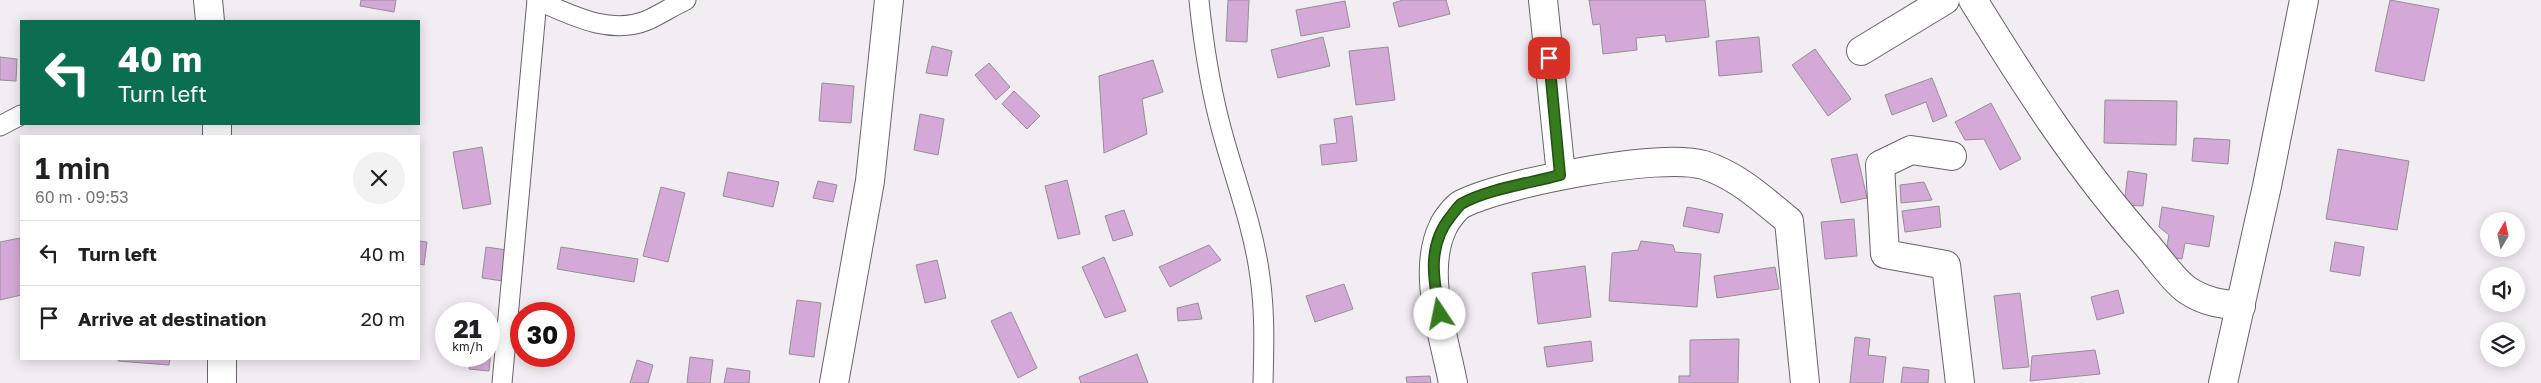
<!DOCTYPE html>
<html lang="en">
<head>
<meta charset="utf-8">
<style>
	body { margin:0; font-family:"Golos Text",sans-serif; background:#f2f2f2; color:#202124; height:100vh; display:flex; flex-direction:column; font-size:19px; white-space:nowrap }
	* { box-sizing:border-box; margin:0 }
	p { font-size:16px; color:#757577 }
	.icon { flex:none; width:28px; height:28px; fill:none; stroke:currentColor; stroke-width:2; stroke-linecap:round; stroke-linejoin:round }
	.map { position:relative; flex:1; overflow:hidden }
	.drawer { position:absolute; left:20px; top:135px; width:400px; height:225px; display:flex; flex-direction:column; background:#fff; border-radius:0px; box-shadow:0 2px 12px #0003 }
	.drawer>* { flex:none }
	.banner { position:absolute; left:20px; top:20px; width:400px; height:105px; border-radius:0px; box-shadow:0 2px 12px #0003; background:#0b6e4f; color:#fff; overflow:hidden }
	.needle { width:32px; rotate:9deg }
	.fabs { position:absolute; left:2480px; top:212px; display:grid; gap:10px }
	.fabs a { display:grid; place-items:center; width:45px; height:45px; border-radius:50%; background:#fff; box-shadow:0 2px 12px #0003; font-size:25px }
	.speed { position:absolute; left:435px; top:302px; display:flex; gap:10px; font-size:25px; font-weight:700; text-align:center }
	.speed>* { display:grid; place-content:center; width:65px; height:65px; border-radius:50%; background:#fff; box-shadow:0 2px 12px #0003; line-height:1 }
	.speed small { font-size:12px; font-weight:400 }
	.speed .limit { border:8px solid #d22; background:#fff; color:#111 }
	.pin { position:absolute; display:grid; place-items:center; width:42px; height:42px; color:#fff; margin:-21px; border-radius:10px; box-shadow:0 2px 8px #0006 }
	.me { position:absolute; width:55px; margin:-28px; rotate:349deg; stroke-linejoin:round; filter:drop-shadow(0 0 4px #0008) }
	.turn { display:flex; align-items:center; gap:18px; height:105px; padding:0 15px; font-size:22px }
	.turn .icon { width:65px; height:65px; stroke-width:2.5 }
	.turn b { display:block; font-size:35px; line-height:42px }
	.round { display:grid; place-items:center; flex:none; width:52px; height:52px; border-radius:26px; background:#f2f2f2 }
	.head { display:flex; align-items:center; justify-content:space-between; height:85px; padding:0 15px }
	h1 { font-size:30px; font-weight:600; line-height:38px }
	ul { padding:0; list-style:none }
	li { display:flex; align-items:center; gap:15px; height:65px; padding:0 15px; border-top:1px solid #e0e0e0 }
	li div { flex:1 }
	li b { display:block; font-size:19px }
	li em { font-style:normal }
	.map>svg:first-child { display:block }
	.building { fill:#d4a9d7; stroke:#958f95 }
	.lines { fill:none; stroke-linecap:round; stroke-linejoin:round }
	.service-casing { stroke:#696369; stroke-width:21 }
	.minor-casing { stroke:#696369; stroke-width:30 }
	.service { stroke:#fff; stroke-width:19 }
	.minor { stroke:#fff; stroke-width:28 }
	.route-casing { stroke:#235014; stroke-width:12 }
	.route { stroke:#367b1e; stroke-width:9 }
</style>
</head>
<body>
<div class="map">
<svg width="2541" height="383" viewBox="0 0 2541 383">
	<rect width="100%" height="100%" fill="#f2ecf3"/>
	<g class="building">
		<polygon points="361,0 396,0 394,12 360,6"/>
		<polygon points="1228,0 1249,0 1247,42 1226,41"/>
		<polygon points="1403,0 1446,0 1450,14 1399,27 1393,3"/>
		<polygon points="1589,0 1705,0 1709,37 1666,42 1665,35 1636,38 1637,50 1603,54 1600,24 1593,25"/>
		<polygon points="2390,0 2439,9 2424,81 2375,71"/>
		<polygon points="1345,1 1350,27 1301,36 1296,10"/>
		<polygon points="1323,37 1330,66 1278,78 1271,50"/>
		<polygon points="1759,37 1762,72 1719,76 1716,41"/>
		<polygon points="932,46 952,51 947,76 926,73"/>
		<polygon points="1388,47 1395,100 1356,105 1349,51"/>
		<polygon points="1815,49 1851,99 1828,116 1792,65"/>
		<polygon points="0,57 17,59 16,81 0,80"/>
		<polygon points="1153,60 1163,92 1142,99 1147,134 1104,153 1099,76"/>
		<polygon points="989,63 1010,87 996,100 975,75"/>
		<polygon points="1932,78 1947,116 1933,122 1926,102 1892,115 1885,95"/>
		<polygon points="822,83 854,86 851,123 819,121"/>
		<polygon points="1014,91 1040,116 1027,129 1002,104"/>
		<polygon points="2105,100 2177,101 2176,145 2104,143"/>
		<polygon points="1991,103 2021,159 2000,170 1984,139 1965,140 1955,122"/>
		<polygon points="920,114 944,119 938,155 914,150"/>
		<polygon points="1352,116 1357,161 1322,165 1320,145 1337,143 1334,119"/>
		<polygon points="2194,138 2230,140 2228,164 2192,161"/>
		<polygon points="482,147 491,204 463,209 453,152"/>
		<polygon points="2338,149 2409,161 2397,230 2326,219"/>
		<polygon points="1857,154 1867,198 1841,203 1831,159"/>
		<polygon points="2128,171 2147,174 2143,206 2124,205"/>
		<polygon points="728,172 779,182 773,207 723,196"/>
		<polygon points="1067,180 1080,234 1058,239 1045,186"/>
		<polygon points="818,181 837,185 833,202 813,198"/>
		<polygon points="1924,182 1932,200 1901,203 1900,185"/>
		<polygon points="661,187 685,193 668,262 643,256"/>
		<polygon points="1939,206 1941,227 1905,232 1902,211"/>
		<polygon points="1687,207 1723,214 1719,233 1683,226"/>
		<polygon points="2162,207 2214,216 2209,247 2185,243 2182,259 2165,256 2169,235 2159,227"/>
		<polygon points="1124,210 1133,235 1113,241 1105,216"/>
		<polygon points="1854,219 1857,256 1825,259 1821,222"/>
		<polygon points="20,238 21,295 0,300 0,242"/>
		<polygon points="419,241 427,242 424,265 419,264"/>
		<polygon points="1641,241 1673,245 1675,252 1701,254 1697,307 1609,301 1612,253 1638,250"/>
		<polygon points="2335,242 2364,247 2360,276 2330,271"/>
		<polygon points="1209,245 1221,260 1170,287 1159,267"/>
		<polygon points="486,247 507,250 503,281 482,278"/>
		<polygon points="561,247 638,259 634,282 557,269"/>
		<polygon points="1104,257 1126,311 1105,318 1082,267"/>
		<polygon points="937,260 946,298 925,303 916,265"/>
		<polygon points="1585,266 1591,317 1538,324 1532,273"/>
		<polygon points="1775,267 1779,289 1717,298 1714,276"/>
		<polygon points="1344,284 1353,309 1315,322 1306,296"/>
		<polygon points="2118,290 2124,313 2097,320 2091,297"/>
		<polygon points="2020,293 2029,367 2003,369 1994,296"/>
		<polygon points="797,300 821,303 814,357 789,354"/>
		<polygon points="1198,303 1202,319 1178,321 1177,308"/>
		<polygon points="1011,312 1037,368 1018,378 991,321"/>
		<polygon points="1855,337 1870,339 1868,355 1886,357 1883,383 1850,383"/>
		<polygon points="489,338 492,338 489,371 469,369 470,356 489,356"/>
		<polygon points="1739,339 1738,383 1679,383 1679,376 1690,376 1690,340"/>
		<polygon points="1591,341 1593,361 1547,367 1544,347"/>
		<polygon points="2095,350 2100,374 2030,381 2032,356"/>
		<polygon points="1137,354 1148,383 1081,383 1079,377"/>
		<polygon points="690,357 713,360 710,383 687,383"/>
		<polygon points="119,359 170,359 169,365 118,361"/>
		<polygon points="637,360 653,365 648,383 630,383"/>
		<polygon points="1903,367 1929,370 1928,383 1901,383"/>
		<polygon points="727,368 750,371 749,383 724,383"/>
		<polygon points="1430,376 1431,383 1407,383 1406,377"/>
	</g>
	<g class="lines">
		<g class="service-casing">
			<g id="service">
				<path d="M537,0C571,15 610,36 648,20C661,14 673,6 686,0"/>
				<path d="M1199,0C1203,40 1209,80 1219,120C1232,172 1253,223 1260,277C1265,312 1264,348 1263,383"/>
				<polyline points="0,126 21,115"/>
				<polyline points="502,383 537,0"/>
			</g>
		</g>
		<g class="minor-casing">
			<g id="minor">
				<polyline points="208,0 210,21"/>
				<polyline points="1543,0 1561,175"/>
				<path d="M1973,0C2026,86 2080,170 2147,245C2159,259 2172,279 2187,290C2205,302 2221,304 2241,306"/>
				<polyline points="1861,51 1945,0"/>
				<polyline points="217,124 217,136"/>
				<polyline points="1952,156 1911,150 1880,165 1885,254 1946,265 1960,383"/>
				<polyline points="222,359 222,383"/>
				<polyline points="834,383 870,181 889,0"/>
				<path d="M1453,383C1444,336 1421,272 1443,227C1446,220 1456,207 1462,204C1503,183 1661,152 1704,165C1738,176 1762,199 1789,221L1805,383"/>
				<polyline points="2223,383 2267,186 2304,0"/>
			</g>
		</g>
		<use href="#service" class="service"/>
		<use href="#minor" class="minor"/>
	</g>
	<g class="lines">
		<g class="route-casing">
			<path id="route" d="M1440,314C1433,279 1427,245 1451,216C1454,212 1458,207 1461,204C1487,189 1531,183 1560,175L1549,58"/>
		</g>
		<use href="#route" class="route"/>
	</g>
</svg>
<div class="fabs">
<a><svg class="needle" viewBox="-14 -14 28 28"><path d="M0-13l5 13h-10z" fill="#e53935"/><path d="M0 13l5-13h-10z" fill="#757577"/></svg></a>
<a><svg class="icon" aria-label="sound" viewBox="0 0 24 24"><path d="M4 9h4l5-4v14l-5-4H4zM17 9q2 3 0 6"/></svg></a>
<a><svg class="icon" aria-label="layers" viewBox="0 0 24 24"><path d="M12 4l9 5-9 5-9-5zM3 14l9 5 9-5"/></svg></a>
</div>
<div class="speed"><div>21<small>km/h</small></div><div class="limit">30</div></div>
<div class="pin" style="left:1549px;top:58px;background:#d93025"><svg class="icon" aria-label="arrive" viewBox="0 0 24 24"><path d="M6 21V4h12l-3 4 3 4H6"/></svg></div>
<svg class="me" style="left:1440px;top:314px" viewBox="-20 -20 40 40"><circle r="19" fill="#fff"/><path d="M0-13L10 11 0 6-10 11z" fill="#367b1e"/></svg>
<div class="banner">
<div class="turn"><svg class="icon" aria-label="left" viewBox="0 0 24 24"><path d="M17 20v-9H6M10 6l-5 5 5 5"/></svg><div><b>40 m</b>Turn left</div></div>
</div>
<section class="drawer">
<div class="head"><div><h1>1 min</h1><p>60 m · 09:53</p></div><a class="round"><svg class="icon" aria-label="close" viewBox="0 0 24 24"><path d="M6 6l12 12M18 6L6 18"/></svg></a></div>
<ul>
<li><svg class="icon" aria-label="left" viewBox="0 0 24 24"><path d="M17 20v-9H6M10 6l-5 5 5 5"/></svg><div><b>Turn left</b></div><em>40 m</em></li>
<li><svg class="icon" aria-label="arrive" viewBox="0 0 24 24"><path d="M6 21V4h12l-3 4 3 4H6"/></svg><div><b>Arrive at destination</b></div><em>20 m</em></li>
</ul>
</section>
</div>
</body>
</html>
